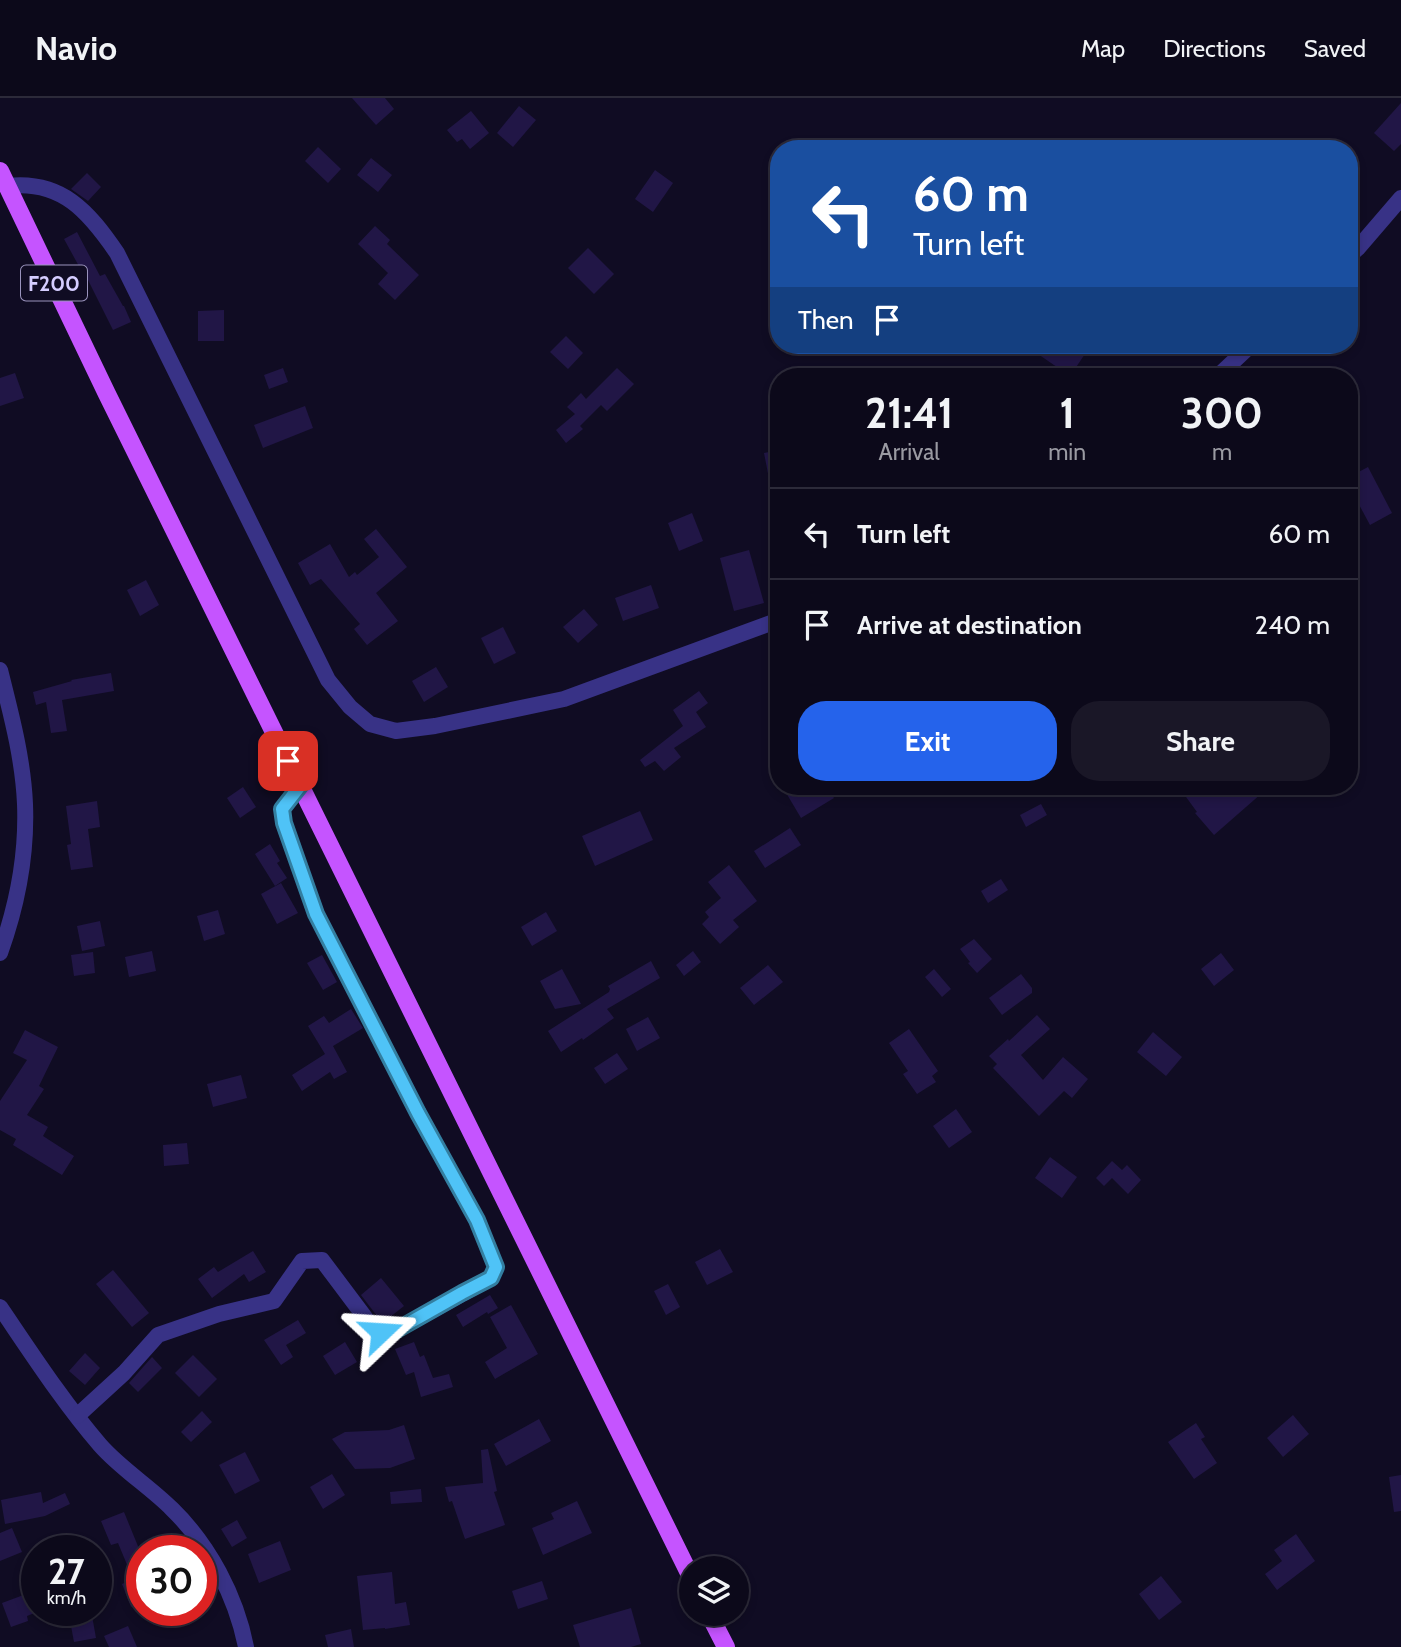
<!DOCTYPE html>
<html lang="en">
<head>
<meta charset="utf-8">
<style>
	body { margin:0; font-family:Cabin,sans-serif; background:#1a1727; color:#f1f3f6; height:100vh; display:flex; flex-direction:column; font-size:26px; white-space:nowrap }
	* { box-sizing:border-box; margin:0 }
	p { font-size:23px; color:#9a9aa2 }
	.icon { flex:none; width:38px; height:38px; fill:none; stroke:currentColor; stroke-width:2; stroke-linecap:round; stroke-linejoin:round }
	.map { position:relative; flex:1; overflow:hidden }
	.side { position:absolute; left:770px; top:270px; width:588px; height:427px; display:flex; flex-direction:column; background:#0c091a; border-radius:28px; box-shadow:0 4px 10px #0003,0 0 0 2px #2c2a39 }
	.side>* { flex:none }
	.banner { position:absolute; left:770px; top:42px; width:588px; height:214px; border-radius:28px; box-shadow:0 4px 10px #0003,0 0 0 2px #2c2a39; background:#1a4fa0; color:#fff; overflow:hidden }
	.fabs { position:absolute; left:679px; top:1458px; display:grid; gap:14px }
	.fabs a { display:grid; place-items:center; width:70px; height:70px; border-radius:50%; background:#0c091a; box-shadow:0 4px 10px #0003,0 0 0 2px #2c2a39; font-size:35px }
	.speed { position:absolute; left:21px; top:1437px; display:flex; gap:14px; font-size:35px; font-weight:700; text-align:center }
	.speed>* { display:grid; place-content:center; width:91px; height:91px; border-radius:50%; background:#0c091a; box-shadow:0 4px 10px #0003,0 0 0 2px #2c2a39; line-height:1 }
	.speed small { font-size:18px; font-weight:400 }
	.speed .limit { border:10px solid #d22; background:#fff; color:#111 }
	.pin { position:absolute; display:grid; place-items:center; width:60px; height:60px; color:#fff; margin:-30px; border-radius:14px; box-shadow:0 4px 10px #0006 }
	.me { position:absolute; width:77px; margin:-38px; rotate:70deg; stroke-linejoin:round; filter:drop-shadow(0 0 5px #0008) }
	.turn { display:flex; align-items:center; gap:24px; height:147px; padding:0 28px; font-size:32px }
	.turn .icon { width:91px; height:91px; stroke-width:2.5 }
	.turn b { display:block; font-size:49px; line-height:60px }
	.then { display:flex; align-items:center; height:66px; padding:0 28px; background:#0003; gap:14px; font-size:26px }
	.eta { display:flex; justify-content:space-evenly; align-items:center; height:119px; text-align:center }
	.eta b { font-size:42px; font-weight:800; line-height:49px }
	.action { display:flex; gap:14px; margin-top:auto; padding:14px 28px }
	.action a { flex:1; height:80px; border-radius:28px; background:#2563eb; color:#fff; font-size:28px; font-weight:800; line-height:80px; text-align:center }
	.action a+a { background:#1a1727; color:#f1f3f6 }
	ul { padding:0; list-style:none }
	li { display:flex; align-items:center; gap:21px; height:91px; padding:0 28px; border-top:2px solid #2c2a39 }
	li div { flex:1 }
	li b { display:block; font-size:26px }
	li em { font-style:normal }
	header { display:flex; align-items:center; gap:42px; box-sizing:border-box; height:98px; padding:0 35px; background:#0c091a; border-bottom:2px solid #2c2a39 }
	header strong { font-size:33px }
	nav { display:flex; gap:38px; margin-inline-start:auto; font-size:24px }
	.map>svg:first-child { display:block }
	.building { fill:#211646 }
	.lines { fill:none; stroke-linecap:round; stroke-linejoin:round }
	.street { stroke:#383286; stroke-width:16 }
	.primary { stroke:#c554ff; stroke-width:18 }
	.route-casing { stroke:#337fa1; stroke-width:18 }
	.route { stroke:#4fc3f7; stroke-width:12 }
	.labels { text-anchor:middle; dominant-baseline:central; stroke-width:7; stroke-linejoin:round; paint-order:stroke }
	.shield { fill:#100c23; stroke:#9a93bd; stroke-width:2 }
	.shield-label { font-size:21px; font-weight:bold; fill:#d5cdff }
</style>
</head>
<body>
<header>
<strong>Navio</strong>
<nav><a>Map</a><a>Directions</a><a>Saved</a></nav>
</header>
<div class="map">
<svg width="1401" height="1549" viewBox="0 0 1401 1549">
	<rect width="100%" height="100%" fill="#100c23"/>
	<g class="building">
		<polygon points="352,0 385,0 394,11 376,27"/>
		<polygon points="1401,5 1401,46 1394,53 1374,35"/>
		<polygon points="519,8 536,22 513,49 497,35"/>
		<polygon points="471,13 489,35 470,51 462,41 457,44 447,32"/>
		<polygon points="318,49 341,71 328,85 305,63"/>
		<polygon points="371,60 392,77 378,94 357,77"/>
		<polygon points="655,72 673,85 653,114 635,101"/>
		<polygon points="87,75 101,89 88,103 71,91"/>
		<polygon points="375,128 390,142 387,146 419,177 395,202 378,186 388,175 358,146"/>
		<polygon points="77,134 100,178 105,176 123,208 124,208 131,224 113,232 87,180 86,181 64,141"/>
		<polygon points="588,150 614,176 594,196 568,170"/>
		<polygon points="224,212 224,243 198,243 198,213"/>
		<polygon points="566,238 583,255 568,271 550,254"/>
		<polygon points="1040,247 1071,247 1085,256 1070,278 1035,254"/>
		<polygon points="283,270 288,284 269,291 264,277"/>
		<polygon points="617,270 634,286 607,313 601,307 580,328 583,331 566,345 556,332 575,316 567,309 581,295 586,301"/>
		<polygon points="15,275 24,300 0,308 0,280"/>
		<polygon points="305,308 313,330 263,350 254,327"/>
		<polygon points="779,352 779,400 773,401 764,355"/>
		<polygon points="1368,369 1392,415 1370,427 1349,388 1349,379"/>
		<polygon points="692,415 703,443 679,453 668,425"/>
		<polygon points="376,431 407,469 376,495 398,523 367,547 354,531 360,526 321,481 310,487 298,465 330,446 349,479 355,474 357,477 379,459 364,441"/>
		<polygon points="749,452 764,505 734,513 720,460"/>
		<polygon points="146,482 159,507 140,518 127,492"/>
		<polygon points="651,487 659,510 623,523 615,500"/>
		<polygon points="584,511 598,527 578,545 563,529"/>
		<polygon points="503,529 516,555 494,566 481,540"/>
		<polygon points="436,569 448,589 424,604 412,583"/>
		<polygon points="111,575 114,593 62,602 67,633 51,635 46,604 36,607 33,594 72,583 71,582"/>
		<polygon points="699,593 708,605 696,614 706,629 674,650 681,659 664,673 655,663 645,669 640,662 683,628 673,612"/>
		<polygon points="782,688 826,688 834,700 801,720"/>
		<polygon points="1178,688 1270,688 1214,737 1195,715 1197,714"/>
		<polygon points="243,689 256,709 240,720 227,700"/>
		<polygon points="97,703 100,729 88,731 93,769 71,772 67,747 71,746 66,708"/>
		<polygon points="1041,706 1047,717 1026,729 1020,717"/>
		<polygon points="640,713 653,742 595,768 582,738"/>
		<polygon points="790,730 801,747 765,770 754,753"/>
		<polygon points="270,746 280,763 277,765 287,780 275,788 255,756"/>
		<polygon points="729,767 757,803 733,822 739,829 720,846 702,826 709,819 705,814 721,800 708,784"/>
		<polygon points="1001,781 1008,792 988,805 981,793"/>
		<polygon points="281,785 298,815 277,826 261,796"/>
		<polygon points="218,812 225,836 204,843 197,818"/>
		<polygon points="546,814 557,833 532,848 521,829"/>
		<polygon points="100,823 105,848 82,853 77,828"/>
		<polygon points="974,841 992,861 977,875 968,865 970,864 960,851"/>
		<polygon points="152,853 156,873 129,879 125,859"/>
		<polygon points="693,853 701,864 684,878 676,867"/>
		<polygon points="93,854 95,875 74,878 71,857"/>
		<polygon points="1221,855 1234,872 1214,888 1201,871"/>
		<polygon points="322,857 337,884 323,892 307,865"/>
		<polygon points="651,863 660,880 607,911 614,920 583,942 582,940 561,954 548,933 609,894 610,891 608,888"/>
		<polygon points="768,867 783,884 754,907 740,890"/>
		<polygon points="562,871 581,906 555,911 540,883"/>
		<polygon points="934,871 951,891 942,899 925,879"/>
		<polygon points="1021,876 1032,890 1032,895 1002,917 989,900"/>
		<polygon points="351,911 363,930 333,948 347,974 334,981 330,974 302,993 292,977 325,956 308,928 324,918 329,925"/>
		<polygon points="1037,917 1050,931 1021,957 1043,982 1063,959 1088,981 1072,1000 1064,993 1039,1018 993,970 997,966 989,958 1008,941 1009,943"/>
		<polygon points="648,919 660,940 637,953 626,931"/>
		<polygon points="909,931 938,973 932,978 936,984 917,996 903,976 908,973 889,945"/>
		<polygon points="25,932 58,949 39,988 44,991 27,1017 48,1029 43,1038 74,1058 62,1077 13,1047 16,1041 0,1032 0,1003 27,962 13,955"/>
		<polygon points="1153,934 1182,959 1166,978 1137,954"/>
		<polygon points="617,955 628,971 605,986 594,970"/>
		<polygon points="241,977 247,1000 213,1009 207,986"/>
		<polygon points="956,1011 972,1034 949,1050 933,1028"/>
		<polygon points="187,1045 189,1066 164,1068 163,1047"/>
		<polygon points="1050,1059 1077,1079 1062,1100 1035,1080"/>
		<polygon points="1112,1063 1122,1072 1127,1067 1141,1082 1128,1096 1112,1080 1104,1088 1096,1080"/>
		<polygon points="720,1151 733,1174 707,1187 695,1164"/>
		<polygon points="253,1153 266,1174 249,1184 244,1176 212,1200 198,1181 214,1169 218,1174"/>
		<polygon points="113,1172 149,1215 132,1229 96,1186"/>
		<polygon points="381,1180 404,1208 385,1223 377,1218 361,1197"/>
		<polygon points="668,1186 680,1209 666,1217 654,1193"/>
		<polygon points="490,1197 498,1210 488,1216 487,1214 463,1229 456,1217"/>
		<polygon points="511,1207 538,1256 495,1281 485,1264 507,1250 490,1219"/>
		<polygon points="298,1222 306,1235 286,1247 293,1259 281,1267 264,1242"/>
		<polygon points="345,1244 357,1264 335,1277 323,1258"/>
		<polygon points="414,1244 420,1259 424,1257 433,1280 449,1276 453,1289 421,1299 414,1274 406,1277 395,1251"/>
		<polygon points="85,1255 100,1270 85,1287 69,1273"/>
		<polygon points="193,1257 217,1281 199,1299 175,1275"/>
		<polygon points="152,1259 162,1270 138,1294 129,1285"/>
		<polygon points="202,1313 212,1324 191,1344 181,1334"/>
		<polygon points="1293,1317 1309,1336 1283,1359 1267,1340"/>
		<polygon points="539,1321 551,1343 506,1368 494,1346"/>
		<polygon points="1196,1325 1205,1339 1201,1341 1217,1365 1194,1381 1168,1344"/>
		<polygon points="404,1327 415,1361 390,1370 355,1371 332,1341 345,1334 389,1332"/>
		<polygon points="488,1351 497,1393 494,1394 505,1427 465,1441 452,1403 449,1404 445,1389 483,1385 481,1352"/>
		<polygon points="245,1354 260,1383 235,1396 219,1367"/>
		<polygon points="332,1376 345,1397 323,1411 310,1389"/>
		<polygon points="1401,1377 1401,1413 1394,1414 1389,1379"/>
		<polygon points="421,1391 422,1404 391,1406 390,1394"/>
		<polygon points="41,1394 43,1405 65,1395 70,1406 45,1418 5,1426 1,1402"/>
		<polygon points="577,1403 592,1435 543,1457 532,1430 554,1421 551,1415"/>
		<polygon points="124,1414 142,1458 142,1504 131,1509 122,1486 133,1481 118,1445 111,1447 101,1423"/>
		<polygon points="237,1422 247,1440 232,1449 221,1431"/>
		<polygon points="12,1430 22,1454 0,1463 0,1435"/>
		<polygon points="1296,1436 1315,1463 1277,1492 1265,1476 1282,1463 1274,1452"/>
		<polygon points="280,1443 291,1472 259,1485 248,1456"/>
		<polygon points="392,1474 395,1506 406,1504 410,1527 385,1531 385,1530 363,1532 357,1478"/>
		<polygon points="1161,1478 1182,1504 1159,1522 1139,1496"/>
		<polygon points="542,1483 548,1501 518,1511 512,1493"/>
		<polygon points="37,1492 37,1514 27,1518 28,1523 11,1529 2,1505"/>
		<polygon points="631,1510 641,1546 631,1549 580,1549 573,1527"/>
		<polygon points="68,1512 91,1512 96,1540 74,1544"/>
		<polygon points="128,1528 137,1549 109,1549 104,1538"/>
		<polygon points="351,1531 354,1549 328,1549 325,1537"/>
	</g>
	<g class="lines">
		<g class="street">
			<path d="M8,88C62,82 89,114 117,155L328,582L350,609L370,626L396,633L435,628L564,601L779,522"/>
			<polyline points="1349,158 1358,150 1401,100"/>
			<polyline points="1218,278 1251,247"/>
			<path d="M0,572C11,616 23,660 25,706C27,757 17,808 0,855"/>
			<path d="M0,1209C32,1256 63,1304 100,1347C121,1371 149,1388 172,1411C209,1447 236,1498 246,1549"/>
			<polyline points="77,1318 124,1275 158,1237 219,1216 274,1203 302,1163 322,1162 370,1226 381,1234 393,1234 491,1180 496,1169 477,1122 418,1015 316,816 284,725 282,711 300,688"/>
		</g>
		<g class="primary">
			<polyline points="0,73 107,296 691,1479"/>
			<polyline points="709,1516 726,1549"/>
		</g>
	</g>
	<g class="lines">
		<g class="route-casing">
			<polyline id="route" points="288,663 300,688 282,711 284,725 316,816 418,1015 477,1122 496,1169 491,1180 462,1195 393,1234 381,1234"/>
		</g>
		<use href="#route" class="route"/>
	</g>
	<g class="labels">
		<rect class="shield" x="21" y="167.5" width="66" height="35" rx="5"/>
		<g class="shield-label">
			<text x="54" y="185">F200</text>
		</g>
	</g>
</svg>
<div class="fabs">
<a><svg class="icon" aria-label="layers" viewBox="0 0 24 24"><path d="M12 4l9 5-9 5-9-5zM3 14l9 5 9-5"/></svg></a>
</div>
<div class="speed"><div>27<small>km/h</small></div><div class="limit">30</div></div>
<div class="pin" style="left:288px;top:663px;background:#d93025"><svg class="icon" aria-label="arrive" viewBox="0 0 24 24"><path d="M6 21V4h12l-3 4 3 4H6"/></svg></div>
<svg class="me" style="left:381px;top:1234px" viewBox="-20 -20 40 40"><path d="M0-17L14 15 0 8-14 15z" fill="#4fc3f7" stroke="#fff" stroke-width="4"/></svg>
<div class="banner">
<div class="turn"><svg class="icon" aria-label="left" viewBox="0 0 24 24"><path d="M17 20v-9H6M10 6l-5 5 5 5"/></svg><div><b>60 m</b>Turn left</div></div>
<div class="then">Then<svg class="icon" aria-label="arrive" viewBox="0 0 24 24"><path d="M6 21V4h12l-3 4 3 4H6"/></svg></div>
</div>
<section class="side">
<div class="eta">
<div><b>21:41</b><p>Arrival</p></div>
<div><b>1</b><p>min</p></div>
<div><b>300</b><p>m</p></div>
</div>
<ul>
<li><svg class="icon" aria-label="left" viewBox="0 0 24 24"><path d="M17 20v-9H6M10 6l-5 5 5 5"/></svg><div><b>Turn left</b></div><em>60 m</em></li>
<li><svg class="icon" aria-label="arrive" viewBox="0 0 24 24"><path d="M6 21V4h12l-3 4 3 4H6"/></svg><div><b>Arrive at destination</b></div><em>240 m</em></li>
</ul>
<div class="action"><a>Exit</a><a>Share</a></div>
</section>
</div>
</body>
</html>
